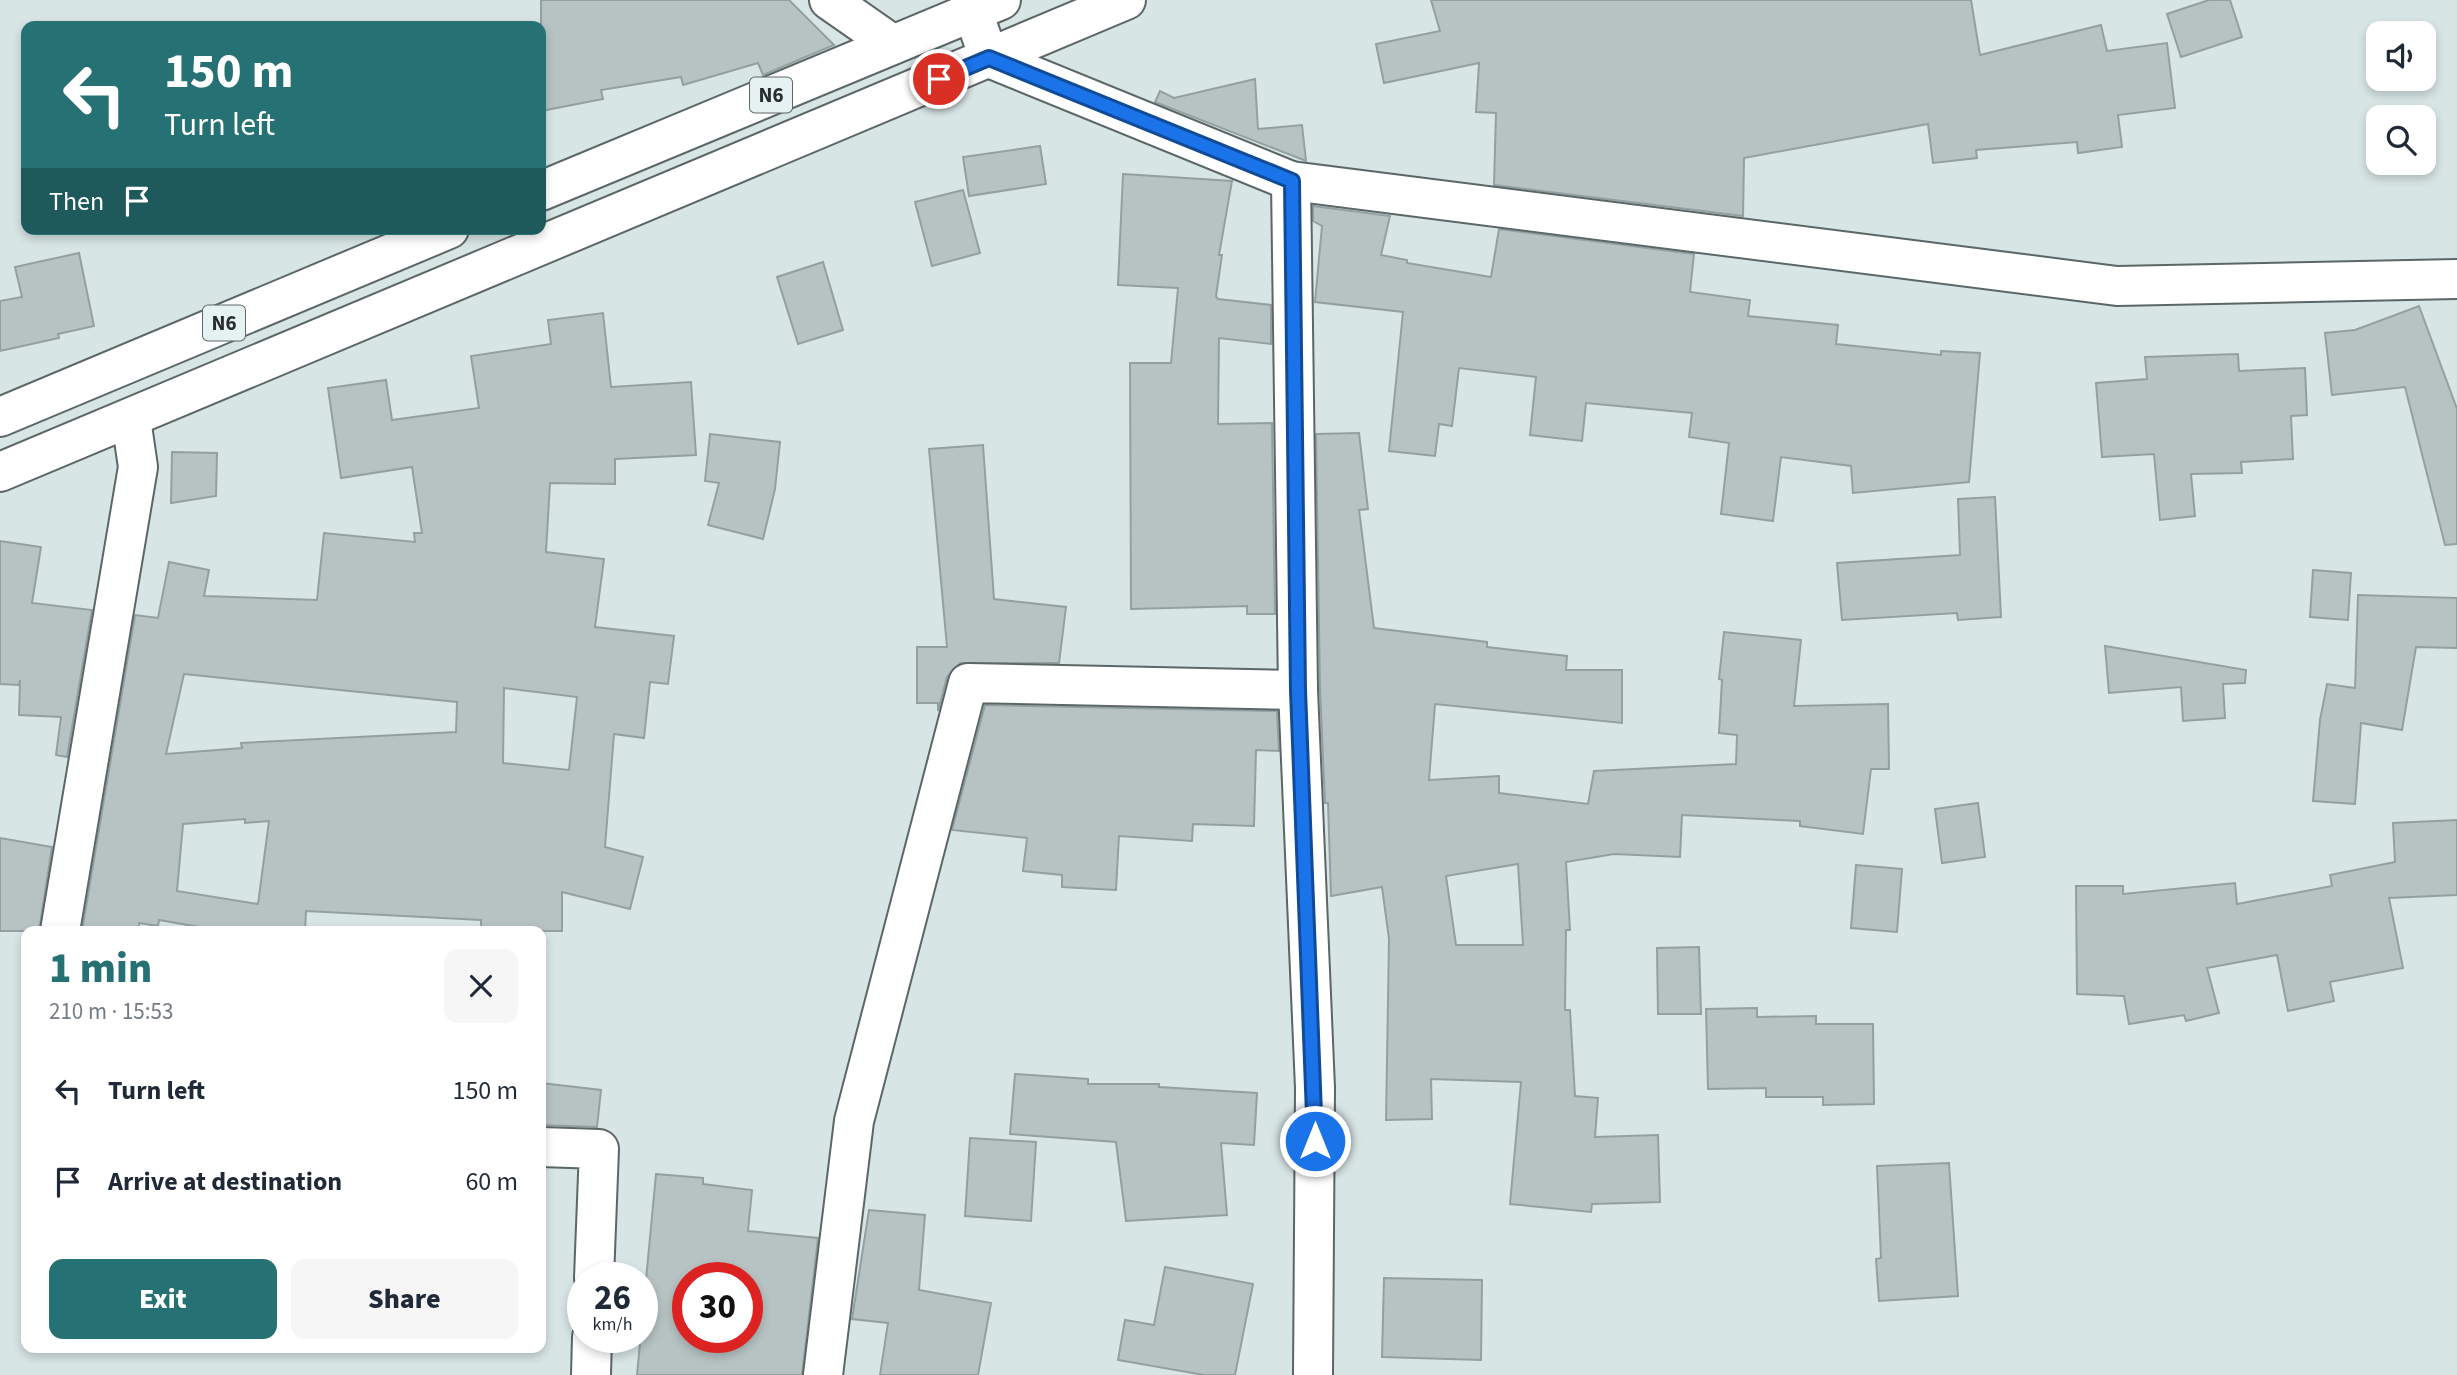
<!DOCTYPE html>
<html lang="en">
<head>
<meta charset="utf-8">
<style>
	body { margin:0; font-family:"Source Sans 3",sans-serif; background:#f6f6f7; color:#1f2937; height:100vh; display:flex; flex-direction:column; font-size:26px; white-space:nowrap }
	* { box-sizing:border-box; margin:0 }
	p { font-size:23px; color:#747a83 }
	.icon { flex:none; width:38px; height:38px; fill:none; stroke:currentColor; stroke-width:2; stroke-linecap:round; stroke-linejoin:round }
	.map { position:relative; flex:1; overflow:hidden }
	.panel { position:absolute; left:21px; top:926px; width:525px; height:427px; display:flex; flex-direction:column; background:#fff; border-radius:14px; box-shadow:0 4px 10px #0003 }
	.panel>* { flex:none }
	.guide { position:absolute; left:21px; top:21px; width:525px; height:214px; border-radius:14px; box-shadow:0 4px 10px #0003; background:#267173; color:#fff; overflow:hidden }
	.controls { position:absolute; left:2366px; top:21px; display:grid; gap:14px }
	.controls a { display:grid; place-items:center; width:70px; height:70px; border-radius:14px; background:#fff; box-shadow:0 4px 10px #0003; font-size:35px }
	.speed { position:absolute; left:567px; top:1262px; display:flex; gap:14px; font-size:35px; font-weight:700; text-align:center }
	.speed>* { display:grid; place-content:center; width:91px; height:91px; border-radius:50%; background:#fff; box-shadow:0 4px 10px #0003; line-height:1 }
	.speed small { font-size:18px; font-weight:400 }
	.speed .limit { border:10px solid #d22; background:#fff; color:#111 }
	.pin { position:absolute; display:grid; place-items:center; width:60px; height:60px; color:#fff; margin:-30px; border:4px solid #fff; border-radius:50%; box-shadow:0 2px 7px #0007 }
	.me { position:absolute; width:77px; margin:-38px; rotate:0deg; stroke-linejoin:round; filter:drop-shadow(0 0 5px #0008) }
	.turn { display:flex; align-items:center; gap:24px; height:147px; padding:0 28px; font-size:32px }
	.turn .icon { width:91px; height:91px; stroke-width:2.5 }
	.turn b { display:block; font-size:49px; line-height:60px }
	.then { display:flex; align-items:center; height:66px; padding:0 28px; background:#0003; gap:14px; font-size:26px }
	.round { display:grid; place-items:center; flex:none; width:74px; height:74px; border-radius:14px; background:#f6f6f7 }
	.headline { display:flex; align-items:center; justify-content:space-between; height:119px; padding:0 28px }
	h1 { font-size:42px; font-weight:800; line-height:52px; color:#267173 }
	.button { display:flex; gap:14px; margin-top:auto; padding:14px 28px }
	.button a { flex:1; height:80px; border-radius:14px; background:#267173; color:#fff; font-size:28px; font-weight:800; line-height:80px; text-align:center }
	.button a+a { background:#f6f6f7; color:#1f2937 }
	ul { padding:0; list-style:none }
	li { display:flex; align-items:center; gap:21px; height:91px; padding:0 28px }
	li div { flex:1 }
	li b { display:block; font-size:26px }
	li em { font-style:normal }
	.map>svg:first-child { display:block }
	.building { fill:#b7c3c3; stroke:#94a0a0; stroke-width:2; fill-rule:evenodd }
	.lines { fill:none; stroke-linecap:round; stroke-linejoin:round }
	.street-casing { stroke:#5b6666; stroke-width:42 }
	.highway-casing { stroke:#5b6666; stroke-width:42 }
	.street { stroke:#fff; stroke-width:38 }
	.highway { stroke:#fff; stroke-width:38 }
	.route-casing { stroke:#114b97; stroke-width:18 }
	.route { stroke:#1a73e8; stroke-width:12 }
	.labels { text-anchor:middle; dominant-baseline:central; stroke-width:5; stroke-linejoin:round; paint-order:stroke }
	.shield { fill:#e6f2f2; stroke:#606767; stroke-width:2 }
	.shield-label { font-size:21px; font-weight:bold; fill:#272c2c }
</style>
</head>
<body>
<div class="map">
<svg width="2457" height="1375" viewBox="0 0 2457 1375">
	<rect width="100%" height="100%" fill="#d8e5e5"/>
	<g class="building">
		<polygon points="541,0 789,0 834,45 763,75 758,63 683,85 681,77 601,90 603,99 541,111"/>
		<polygon points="1431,0 1971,0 1980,55 2101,25 2107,51 2167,43 2175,108 2118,115 2122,147 2078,153 2077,142 1976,150 1977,158 1933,163 1928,124 1744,158 1743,216 1494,185 1496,113 1476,112 1479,63 1384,83 1376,44 1440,31"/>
		<polygon points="2209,0 2230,0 2242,37 2181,57 2167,14"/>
		<polygon points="1255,79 1258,129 1302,125 1306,161 1155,102 1160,91 1174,98"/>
		<polygon points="1040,146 1046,184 969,196 963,157"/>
		<polygon points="1123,174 1232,181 1219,255 1222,255 1216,296 1218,299 1271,305 1271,344 1219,338 1218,424 1272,423 1275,614 1247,614 1247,606 1131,609 1130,363 1171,363 1178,288 1118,285"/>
		<polygon points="963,190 980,253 932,266 915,202"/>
		<polygon points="1313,206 1390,216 1381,255 1407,260 1407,263 1491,277 1499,229 1694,254 1690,292 1750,300 1748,316 1838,325 1836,344 1941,355 1941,351 1980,353 1969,482 1853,493 1851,466 1781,457 1773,521 1721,514 1729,443 1689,437 1692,413 1586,403 1582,441 1530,435 1536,377 1459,368 1452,426 1439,424 1435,456 1389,451 1403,312 1315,302 1322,226 1313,221"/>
		<polygon points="79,253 94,326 58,334 59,338 0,351 0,301 22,297 15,267"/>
		<polygon points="823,262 843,330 798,344 777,277"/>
		<polygon points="2419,306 2457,409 2457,544 2445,545 2405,387 2332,395 2325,333 2355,330"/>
		<path d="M603,313L611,387L691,382L696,455L615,459V484L550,483L546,552L604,559L595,627L674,636L668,684L650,682L644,738L614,734L605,847L643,857L630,909L562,892V931H481V920L306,911L305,931H222L159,920L158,926L139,923V931H82L135,615L158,618L169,562L209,570L204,596L317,600L324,533L415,542L414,533H422L412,467L341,478L328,388L386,380L392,420L479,408L471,356L551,344L548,320ZM184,674L457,702L456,732L241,743L242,748L166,754ZM504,688L577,697L569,770L503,763ZM245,819V823L269,821L258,904L177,891L183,824Z"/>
		<polygon points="2238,354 2239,371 2305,368 2307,415 2291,416 2293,459 2241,462 2242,473 2191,474 2195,516 2160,520 2154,454 2102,457 2096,383 2147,379 2145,357"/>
		<path d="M1359,433L1368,509L1359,510L1374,628L1487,642V647L1567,656L1566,670H1622V723L1435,704L1429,780L1499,776V793L1588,804L1594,771L1736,764L1737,735L1719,733L1722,680L1719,679L1724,632L1801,640L1794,706L1888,704L1889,769H1871L1863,834L1800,826V821L1682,815L1680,857L1614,854L1566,862L1570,930H1566L1565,1010H1570L1575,1096L1598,1098L1595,1137L1658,1135L1660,1202L1592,1204L1591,1212L1510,1204L1521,1082L1431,1079L1432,1119L1386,1120L1389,939L1382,887L1331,896L1328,803H1325L1320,689L1316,434ZM1518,864L1523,945H1456L1446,876Z"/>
		<polygon points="710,434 780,442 775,489 763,539 708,525 719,483 705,481"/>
		<polygon points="983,445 994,599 1066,607 1059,663 960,663 947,677 938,711 938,703 917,703 917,647 947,647 929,449"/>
		<polygon points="172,452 217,453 216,496 171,503"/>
		<polygon points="1995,497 2001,617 1958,620 1957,613 1842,620 1837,563 1960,555 1958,499"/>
		<polygon points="0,541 41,547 32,603 92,610 67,757 56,755 61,717 19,715 20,680 19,685 0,684"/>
		<polygon points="2313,570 2351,573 2348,620 2310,617"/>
		<polygon points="2358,595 2457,598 2457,648 2416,647 2402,730 2361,723 2355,804 2313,801 2320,720 2327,684 2355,688"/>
		<polygon points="2105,646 2246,670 2245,683 2223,684 2225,718 2183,721 2181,687 2109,693"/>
		<polygon points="985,705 1277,711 1279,751 1256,750 1254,826 1193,824 1192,841 1119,836 1116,890 1062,887 1062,875 1023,871 1027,838 952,830"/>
		<polygon points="1978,803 1985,857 1942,863 1935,809"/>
		<polygon points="2457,820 2457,895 2389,898 2403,968 2330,982 2334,1001 2288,1011 2277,955 2207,968 2219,1013 2186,1021 2184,1015 2129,1024 2124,996 2077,994 2076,886 2123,886 2123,894 2235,883 2237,904 2332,886 2330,875 2395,862 2393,823"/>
		<polygon points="0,838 52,847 39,931 0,931"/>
		<polygon points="1856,865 1902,869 1897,932 1851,928"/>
		<polygon points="1699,947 1701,1014 1658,1014 1657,948"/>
		<polygon points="1757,1008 1757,1017 1816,1016 1816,1024 1873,1024 1874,1104 1823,1105 1823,1097 1766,1097 1766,1088 1708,1089 1706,1009"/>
		<polygon points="1015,1074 1088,1079 1088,1084 1159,1084 1159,1087 1257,1093 1254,1145 1221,1143 1227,1215 1126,1221 1116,1142 1010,1134"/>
		<polygon points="541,1083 601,1090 597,1127 541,1125"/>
		<polygon points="970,1138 1036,1142 1031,1221 965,1216"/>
		<polygon points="1949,1163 1958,1296 1879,1301 1876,1259 1881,1258 1877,1166"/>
		<path d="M656,1174L703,1178V1184L752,1190L748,1231L818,1238L802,1375H637ZM688,1278H747V1337H688Z"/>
		<polygon points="869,1210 925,1215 919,1290 991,1303 978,1375 880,1375 888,1323 852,1319"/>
		<polygon points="1165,1267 1253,1284 1235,1375 1204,1375 1118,1360 1125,1320 1154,1325"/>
		<polygon points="1384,1278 1482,1280 1481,1360 1382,1357"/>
	</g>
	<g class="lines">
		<g class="street-casing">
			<g id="street">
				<polyline points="829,0 892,44"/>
				<polyline points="973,12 989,58 1291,181 1298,690 1315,1088 1313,1375"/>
				<polyline points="1291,181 2117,286 2457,279"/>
				<polyline points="60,931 138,467 131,419"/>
				<polyline points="541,1147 599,1149 594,1278"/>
				<polyline points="591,1375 592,1337"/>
				<polyline points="823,1375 854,1121 968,683 1298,690"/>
			</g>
		</g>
		<g class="highway-casing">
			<g id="highway">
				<polyline points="541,191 1001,0"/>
				<polyline points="0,417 449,229"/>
				<polyline points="0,472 1126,0"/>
			</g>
		</g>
		<use href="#street" class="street"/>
		<use href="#highway" class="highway"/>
	</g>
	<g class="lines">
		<g class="route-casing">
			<polyline id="route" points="939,79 989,58 1292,181 1298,690 1315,1141"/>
		</g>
		<use href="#route" class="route"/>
	</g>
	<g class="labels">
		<g class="shield">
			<rect x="750" y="77.5" width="42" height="35" rx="5"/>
			<rect x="203" y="305.5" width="42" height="35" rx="5"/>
		</g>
		<g class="shield-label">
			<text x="771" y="95">N6</text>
			<text x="224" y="323">N6</text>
		</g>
	</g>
</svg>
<div class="controls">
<a><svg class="icon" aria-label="sound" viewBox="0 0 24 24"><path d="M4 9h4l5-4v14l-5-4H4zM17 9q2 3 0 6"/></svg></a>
<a><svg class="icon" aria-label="search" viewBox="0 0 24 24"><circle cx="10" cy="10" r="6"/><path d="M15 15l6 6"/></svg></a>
</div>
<div class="speed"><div>26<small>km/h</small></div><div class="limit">30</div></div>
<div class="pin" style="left:939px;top:79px;background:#d93025"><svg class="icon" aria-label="arrive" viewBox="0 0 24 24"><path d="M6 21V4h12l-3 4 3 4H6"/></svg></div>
<svg class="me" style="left:1315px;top:1141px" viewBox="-20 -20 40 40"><circle r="17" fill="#1a73e8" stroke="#fff" stroke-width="3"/><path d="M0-11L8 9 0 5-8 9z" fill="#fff"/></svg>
<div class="guide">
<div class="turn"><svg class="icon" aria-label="left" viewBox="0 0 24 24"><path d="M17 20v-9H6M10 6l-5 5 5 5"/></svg><div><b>150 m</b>Turn left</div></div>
<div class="then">Then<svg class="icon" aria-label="arrive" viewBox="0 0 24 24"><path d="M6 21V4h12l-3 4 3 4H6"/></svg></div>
</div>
<section class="panel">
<div class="headline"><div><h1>1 min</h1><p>210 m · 15:53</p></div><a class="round"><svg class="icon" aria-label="close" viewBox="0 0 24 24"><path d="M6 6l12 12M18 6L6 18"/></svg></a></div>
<ul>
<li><svg class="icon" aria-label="left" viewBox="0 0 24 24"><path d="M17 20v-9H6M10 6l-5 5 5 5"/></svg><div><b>Turn left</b></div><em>150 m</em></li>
<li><svg class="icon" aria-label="arrive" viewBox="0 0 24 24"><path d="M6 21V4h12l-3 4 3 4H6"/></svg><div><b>Arrive at destination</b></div><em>60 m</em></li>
</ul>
<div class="button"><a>Exit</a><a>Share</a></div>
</section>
</div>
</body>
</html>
